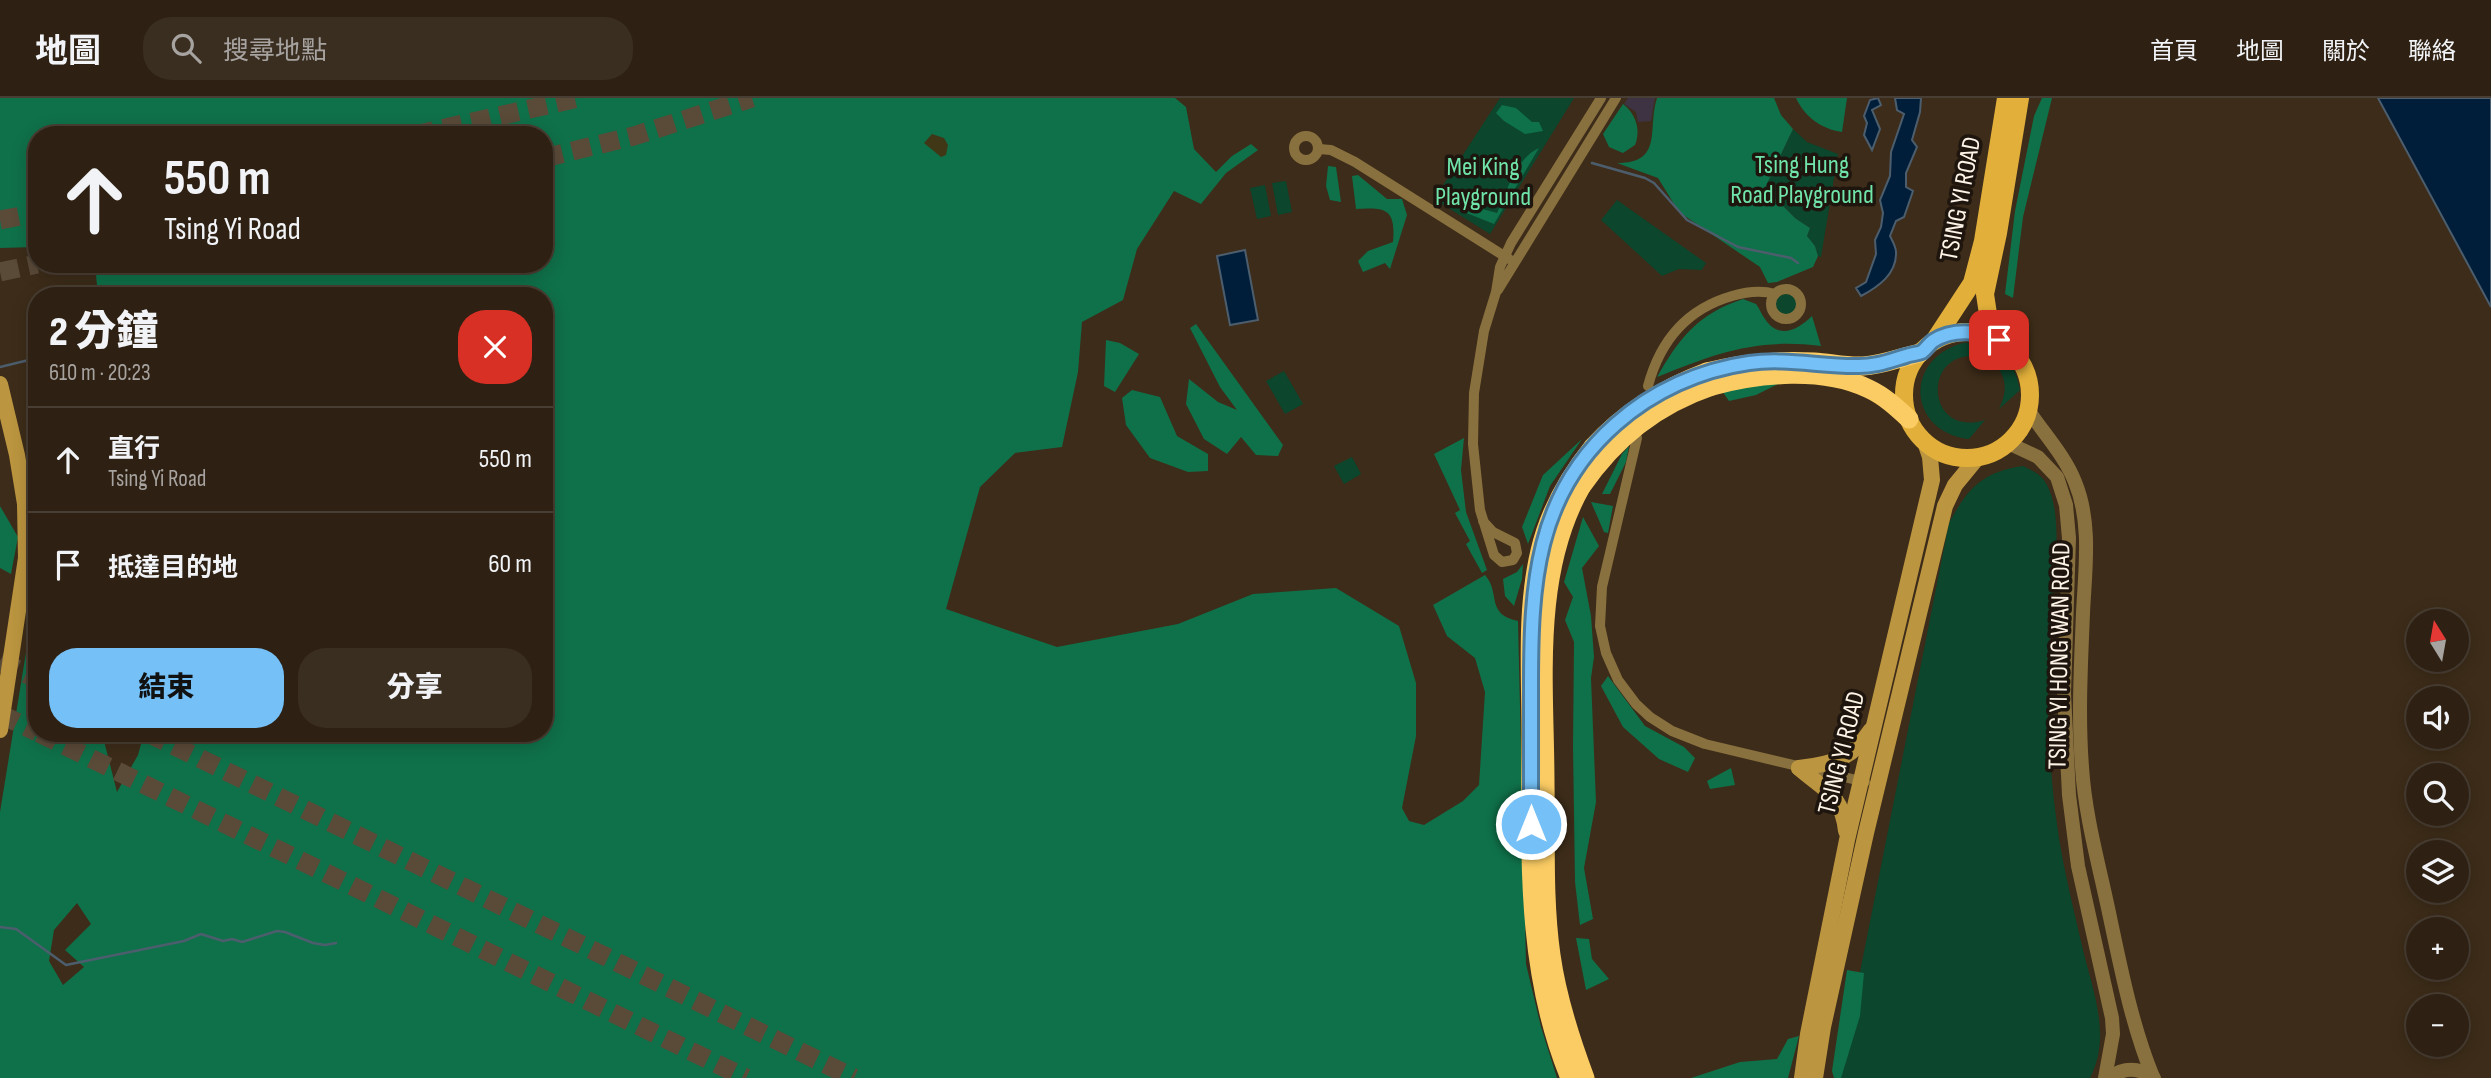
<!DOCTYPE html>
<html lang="zh-TW">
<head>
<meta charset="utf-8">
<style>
	body { margin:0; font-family:"Sofia Sans Condensed","Noto Sans TC",sans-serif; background:#3a2e21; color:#f1f3f6; height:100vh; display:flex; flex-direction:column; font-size:26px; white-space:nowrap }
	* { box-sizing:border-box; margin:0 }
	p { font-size:23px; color:#a7a3a0 }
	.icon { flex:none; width:38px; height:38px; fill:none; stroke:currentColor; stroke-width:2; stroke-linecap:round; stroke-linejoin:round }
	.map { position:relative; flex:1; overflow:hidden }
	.panel { position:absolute; left:28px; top:189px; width:525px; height:455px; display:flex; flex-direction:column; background:#2e2113; border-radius:28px; box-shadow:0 4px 18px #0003,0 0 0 2px #493e33 }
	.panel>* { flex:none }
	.hud { position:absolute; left:28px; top:28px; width:525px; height:147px; border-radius:28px; box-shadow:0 4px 18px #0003,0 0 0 2px #493e33; background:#2e2113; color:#f1f3f6; overflow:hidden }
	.needle { width:46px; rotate:349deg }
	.tools { position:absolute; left:2406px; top:511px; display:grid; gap:14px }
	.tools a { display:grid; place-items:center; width:63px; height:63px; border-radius:50%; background:#2e2113; box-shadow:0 4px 18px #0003,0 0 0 2px #493e33; font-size:35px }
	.pin { position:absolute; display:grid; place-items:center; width:60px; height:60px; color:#fff; margin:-30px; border-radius:14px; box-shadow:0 4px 10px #0006 }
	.me { position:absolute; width:77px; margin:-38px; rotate:0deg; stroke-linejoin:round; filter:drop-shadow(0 0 5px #0008) }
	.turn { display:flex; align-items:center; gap:24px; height:147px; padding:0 21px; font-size:32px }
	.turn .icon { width:91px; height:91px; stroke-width:2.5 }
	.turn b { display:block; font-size:49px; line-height:60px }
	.round { display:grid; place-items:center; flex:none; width:74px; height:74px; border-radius:28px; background:#3a2e21 }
	.summary { display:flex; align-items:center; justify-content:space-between; height:119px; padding:0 21px }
	h1 { font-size:42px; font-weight:800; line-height:52px }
	.cta { display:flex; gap:14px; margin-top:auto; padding:14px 21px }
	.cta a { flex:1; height:80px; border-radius:28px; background:#75c0f6; color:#111; font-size:28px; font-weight:800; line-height:80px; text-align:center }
	.cta a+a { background:#3a2e21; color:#f1f3f6 }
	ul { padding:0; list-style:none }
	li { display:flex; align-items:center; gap:21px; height:105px; padding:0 21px; border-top:2px solid #493e33 }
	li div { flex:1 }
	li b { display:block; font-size:26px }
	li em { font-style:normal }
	header { display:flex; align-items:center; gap:42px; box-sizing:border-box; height:98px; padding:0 35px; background:#2e2113; border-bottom:2px solid #493e33 }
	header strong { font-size:33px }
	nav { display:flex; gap:38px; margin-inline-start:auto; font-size:24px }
	.search { width:490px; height:63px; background:#3a2e21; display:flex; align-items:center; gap:18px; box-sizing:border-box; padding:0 24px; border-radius:28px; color:#a7a3a0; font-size:26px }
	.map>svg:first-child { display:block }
	.commercial { fill:#3e3342 }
	.green { fill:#0b462d }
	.forest { fill:#0f7149; fill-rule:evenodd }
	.sand { fill:#403717 }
	.water { fill:#001e39; stroke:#4c5e6d; stroke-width:2 }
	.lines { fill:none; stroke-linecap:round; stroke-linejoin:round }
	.stream { stroke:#4c5e6d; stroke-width:2.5 }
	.motorway-tunnel { stroke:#5a4a38; stroke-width:19; stroke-dasharray:19 10; stroke-linecap:butt }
	.minor { stroke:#89713f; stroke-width:10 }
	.tertiary { stroke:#89713f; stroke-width:14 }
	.secondary { stroke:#bb953f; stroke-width:16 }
	.primary { stroke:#e2b03a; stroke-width:18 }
	.motorway { stroke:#fbcc64; stroke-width:19 }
	.motorway-bridge { stroke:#fbcc64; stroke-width:19 }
	.route-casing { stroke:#4c7da0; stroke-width:18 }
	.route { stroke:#75c0f6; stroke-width:12 }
	.labels { text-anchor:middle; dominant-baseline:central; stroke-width:7; stroke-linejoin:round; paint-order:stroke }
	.park-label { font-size:26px; fill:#70e4a9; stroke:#1e160e }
	.street-label { font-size:26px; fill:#fef3e7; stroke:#1e160e }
</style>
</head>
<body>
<header>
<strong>地圖</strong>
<div class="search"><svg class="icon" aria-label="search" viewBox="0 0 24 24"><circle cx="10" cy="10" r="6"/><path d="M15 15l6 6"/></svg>搜尋地點</div>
<nav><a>首頁</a><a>地圖</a><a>關於</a><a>聯絡</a></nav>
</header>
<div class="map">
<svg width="2491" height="980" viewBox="0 0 2491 980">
	<rect width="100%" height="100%" fill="#3d2c19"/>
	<polygon class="commercial" points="1628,0 1655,0 1651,23 1638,24 1636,14 1624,6"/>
	<g class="green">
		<polygon points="1500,0 1574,0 1490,136 1434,101"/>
		<polygon points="1793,31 1807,44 1838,56 1821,159 1818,158 1815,148 1807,138 1810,130 1795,120 1765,90"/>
		<polygon points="1286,83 1292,114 1278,117 1272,85"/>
		<polygon points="1265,87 1271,118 1257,121 1250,90"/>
		<polygon points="1617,102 1706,165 1702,172 1679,171 1662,178 1601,122"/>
		<circle cx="1786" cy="207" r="11"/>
		<path d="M1963,245C1998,244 2013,258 2020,292L1999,311C2006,297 2008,282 1997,269C1992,263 1981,259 1973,258C1921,257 1928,340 1985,322L1969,341C1908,334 1903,261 1963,245Z"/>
		<polygon points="1284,273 1303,306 1285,316 1266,283"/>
		<polygon points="1352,359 1361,376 1344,386 1334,368"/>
		<path d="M2023,368C2033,373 2042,377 2047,387C2066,422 2051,500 2050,540C2048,575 2047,611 2049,646C2052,687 2056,728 2064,768C2070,797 2077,827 2084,856C2094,896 2111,940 2090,980H1839L1949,425C1968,390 1982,374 2023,368Z"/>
	</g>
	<g class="forest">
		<path d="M0,0H1175L1186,9L1194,51L1216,74L1232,58L1251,46L1258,52L1226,75L1201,106L1174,93L1137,151L1123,202L1082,224L1078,274L1062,349L1015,355L980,389L946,511L1057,549L1178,526L1253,496L1336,490L1399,528L1416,585V638L1402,710L1409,723L1424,727L1463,703L1479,687L1485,594L1475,560L1447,538L1433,507L1485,477C1501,495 1485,516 1518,523L1526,866L1541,929L1557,980H0V714L37,487V635H102L117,694L138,657L144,635H544V198H98L95,166H544V37H37V149L0,150ZM77,805L91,826L65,852L84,869L63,887L49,863L54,832Z"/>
		<path d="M1657,0H1774L1781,17L1793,31L1765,90L1795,120L1810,130L1807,138L1815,148L1818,158L1813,169L1777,184L1768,185L1760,169L1679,114L1658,80L1617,65C1664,65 1647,31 1657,0Z"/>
		<path d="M1796,0H1847L1842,34C1821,31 1805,19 1796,0Z"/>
		<polygon points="2042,0 2052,0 2023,119 2013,200 2005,196 2015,113 2034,18"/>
		<path d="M1623,6C1636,16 1641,32 1635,47L1623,55L1609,49L1603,36Z"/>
		<polygon points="1502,7 1516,10 1532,24 1539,24 1543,33 1525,36 1504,23 1496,15"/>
		<path d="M1539,50L1494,126L1464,114L1470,104L1479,110L1497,115C1507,93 1516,60 1539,50Z"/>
		<polygon points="1328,68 1336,69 1341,104 1330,102 1326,88"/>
		<path d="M1358,77L1387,101H1402L1407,117L1390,171L1385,165L1363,174L1358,163L1368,153L1393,144C1396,110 1385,109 1356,111L1352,78Z"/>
		<path d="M1743,201L1756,206C1760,211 1761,216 1765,221C1779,242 1798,232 1812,218L1821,248C1756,240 1717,255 1657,279C1680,239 1698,216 1743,201Z"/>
		<polygon points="1196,226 1283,347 1278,358 1256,357 1241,339 1227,356 1204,341 1186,306 1189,281 1218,304 1237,312 1220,289 1190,230"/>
		<polygon points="1106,242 1120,245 1139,256 1115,294 1104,288"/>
		<polygon points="1782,284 1756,297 1729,303 1720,290"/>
		<polygon points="1132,292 1160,299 1177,338 1208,356 1208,373 1188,374 1150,360 1126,327 1122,300"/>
		<polygon points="1464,340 1461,372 1466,414 1487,472 1482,475 1466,446 1470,443 1455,415 1460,412 1434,356"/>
		<polygon points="1582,341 1550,388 1528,446 1522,429 1543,377"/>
		<polygon points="1629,348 1626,364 1610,396 1602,396 1622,356"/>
		<polygon points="1591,404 1613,408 1608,435 1604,434"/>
		<polygon points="0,408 18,439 11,476 0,470"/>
		<polygon points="1583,419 1599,448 1582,470 1591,518 1594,559 1591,580 1596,704 1584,770 1593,821 1580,827 1575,784 1573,648 1574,544 1565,522 1573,499 1564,484"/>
		<polygon points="1523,466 1522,481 1514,508 1505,498 1503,481 1517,474"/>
		<polygon points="1608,578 1645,628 1684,649 1695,660 1688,674 1659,661 1623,629 1601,588"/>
		<polygon points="1731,670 1735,687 1710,691 1707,683"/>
		<polygon points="1576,840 1589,841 1592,861 1609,881 1586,892"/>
		<polygon points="1847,872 1864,875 1860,918 1841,980 1834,980 1832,973"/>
		<polygon points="1799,938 1788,980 1691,980 1740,964 1777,961 1788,941"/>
	</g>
	<polygon class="sand" points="932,36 944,40 948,47 946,57 941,59 924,45"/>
	<g class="water">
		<polygon points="1878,0 1881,7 1872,12 1880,31 1872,52 1864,37 1867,25 1864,18 1870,2"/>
		<path d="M1895,0H1921L1920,14L1912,42L1917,49L1906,75V89L1913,93L1904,119L1896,123L1890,138C1892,142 1896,149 1896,154C1897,176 1878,189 1861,198L1856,190L1866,184L1876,156L1875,142L1881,129L1883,115L1880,102L1890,78L1891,54L1904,16L1897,12Z"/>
		<polygon points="2378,0 2491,0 2491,209"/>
		<polygon points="1245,152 1258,222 1230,227 1217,158"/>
	</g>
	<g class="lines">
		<g class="stream">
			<polyline points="1592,65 1645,80 1654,85 1687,122 1738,149 1791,160 1798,165"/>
			<polyline points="0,269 37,260"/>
			<polyline points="0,829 16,831 66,867 184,843 201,836 223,843 232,841 242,844 277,833 285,834 313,845 325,847 336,845"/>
		</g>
		<g class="motorway-tunnel">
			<polyline points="415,37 578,0"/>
			<polyline points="544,60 634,38 752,0"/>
			<polyline points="0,122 37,115"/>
			<polyline points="0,174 37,166"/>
			<polyline points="0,563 37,581"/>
			<polyline points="0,616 37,634"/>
			<polyline points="39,635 746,980"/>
			<polyline points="148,635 854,980"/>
		</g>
		<g class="minor">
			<circle cx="1306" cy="50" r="12"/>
			<polyline points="1319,51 1331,52 1355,64 1509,161"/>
			<circle cx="1786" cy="206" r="15"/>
			<polyline points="1498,192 1616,0"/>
			<path d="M1648,288C1660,243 1687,211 1732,198C1746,194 1761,192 1775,196"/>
			<polyline points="1637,340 1602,489 1600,528 1606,555 1618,582 1636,606 1650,619 1672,633 1705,646 1865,684"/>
			<polyline points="1483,423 1493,434 1515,445 1517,455 1513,462 1502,464 1494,457 1480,412 1473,346 1474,295 1484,233 1496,194 1500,169 1511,145 1601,0"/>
		</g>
		<g class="tertiary">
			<path d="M2029,313C2044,336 2065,358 2075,384C2092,425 2085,472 2083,515C2081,566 2078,617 2082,669C2085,717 2098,763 2108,810C2120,866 2131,925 2153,979"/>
			<polyline points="2008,345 2038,359 2057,379 2066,407 2069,440 2064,595 2069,697 2078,768 2112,920 2113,936 2105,980"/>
			<path d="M2109,980C2124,969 2138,969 2154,980"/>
		</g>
		<g class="secondary">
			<polyline points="0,286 17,357 25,406 26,460 0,632"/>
			<path d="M1799,670C1832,666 1852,661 1871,632"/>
			<path d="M1799,670C1824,692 1842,696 1846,733"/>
			<polyline points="1802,980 1808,936 1847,742 1932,382 1930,359 1925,344"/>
			<polyline points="1815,980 1823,929 1866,735 1945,408 1955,387 1978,359"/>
		</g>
		<g class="primary">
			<circle cx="1967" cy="297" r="63"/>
			<polyline points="1999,242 1988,216 1985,196 1998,135 2020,0"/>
			<polyline points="1934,243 1972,185 1983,143 2006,0"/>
		</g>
		<g class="motorway">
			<path d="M1707,274C1743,265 1778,262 1814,264C1831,265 1846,269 1863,268C1883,267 1901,259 1920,255"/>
			<path d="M1712,288C1760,275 1823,269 1869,291C1884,298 1896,309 1909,321"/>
			<path d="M1581,389C1531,478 1545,588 1545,687C1546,743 1543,801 1551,857C1557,900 1570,940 1585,980"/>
			<path d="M1570,980C1524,869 1531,751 1531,634C1531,574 1526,512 1540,453C1549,414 1568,380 1593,349"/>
		</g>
		<g class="motorway-bridge">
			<path d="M1593,349C1625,314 1662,291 1707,274"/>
			<path d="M1581,389C1615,340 1656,307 1712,288"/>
		</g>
	</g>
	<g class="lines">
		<g class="route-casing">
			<path id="route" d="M1531,726C1531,680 1531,634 1531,588C1531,488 1535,397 1616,326C1653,293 1700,272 1749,265C1785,260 1819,268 1855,268C1874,269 1889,263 1906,258C1911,256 1917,256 1922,254C1926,251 1929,246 1933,243C1953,230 1979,233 1999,242"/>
		</g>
		<use href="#route" class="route"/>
	</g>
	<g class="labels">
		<g class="park-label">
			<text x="1802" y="67">Tsing Hung<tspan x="1802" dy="30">Road Playground</tspan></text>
			<text x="1483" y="69">Mei King<tspan x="1483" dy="30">Playground</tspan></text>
		</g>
		<g class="street-label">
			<text transform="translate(1961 101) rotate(-79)">TSING YI ROAD</text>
			<text transform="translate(2060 558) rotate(-89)">TSING YI HONG WAN ROAD</text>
			<text transform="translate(1842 655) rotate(-76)">TSING YI ROAD</text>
		</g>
	</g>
</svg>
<div class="tools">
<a><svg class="needle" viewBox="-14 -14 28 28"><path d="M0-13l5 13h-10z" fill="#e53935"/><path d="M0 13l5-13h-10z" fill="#a7a3a0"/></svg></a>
<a><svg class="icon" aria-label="sound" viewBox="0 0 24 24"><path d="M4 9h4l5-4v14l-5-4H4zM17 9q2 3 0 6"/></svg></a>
<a><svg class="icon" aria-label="search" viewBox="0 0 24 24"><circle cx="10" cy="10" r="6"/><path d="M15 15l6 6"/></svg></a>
<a><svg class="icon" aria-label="layers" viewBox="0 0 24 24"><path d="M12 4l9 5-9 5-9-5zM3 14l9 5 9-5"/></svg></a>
<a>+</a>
<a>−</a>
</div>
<div class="pin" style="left:1999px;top:242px;background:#d93025"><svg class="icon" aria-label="arrive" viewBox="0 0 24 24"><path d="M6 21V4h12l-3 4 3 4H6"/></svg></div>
<svg class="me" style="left:1531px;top:726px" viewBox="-20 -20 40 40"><circle r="17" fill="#75c0f6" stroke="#fff" stroke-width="3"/><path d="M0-11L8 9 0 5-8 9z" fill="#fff"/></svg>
<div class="hud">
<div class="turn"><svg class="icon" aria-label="ahead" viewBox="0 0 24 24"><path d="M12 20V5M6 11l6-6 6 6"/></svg><div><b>550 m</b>Tsing Yi Road</div></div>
</div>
<section class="panel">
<div class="summary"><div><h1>2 分鐘</h1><p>610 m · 20:23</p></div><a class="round" style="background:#d93025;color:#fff"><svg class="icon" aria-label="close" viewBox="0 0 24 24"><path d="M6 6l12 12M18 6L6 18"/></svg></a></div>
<ul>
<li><svg class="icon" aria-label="ahead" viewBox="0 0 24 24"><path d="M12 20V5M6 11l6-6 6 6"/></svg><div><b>直行</b><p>Tsing Yi Road</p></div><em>550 m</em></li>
<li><svg class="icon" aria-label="arrive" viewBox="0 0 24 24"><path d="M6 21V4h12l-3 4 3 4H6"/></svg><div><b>抵達目的地</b></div><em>60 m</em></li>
</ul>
<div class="cta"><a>結束</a><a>分享</a></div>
</section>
</div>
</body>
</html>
